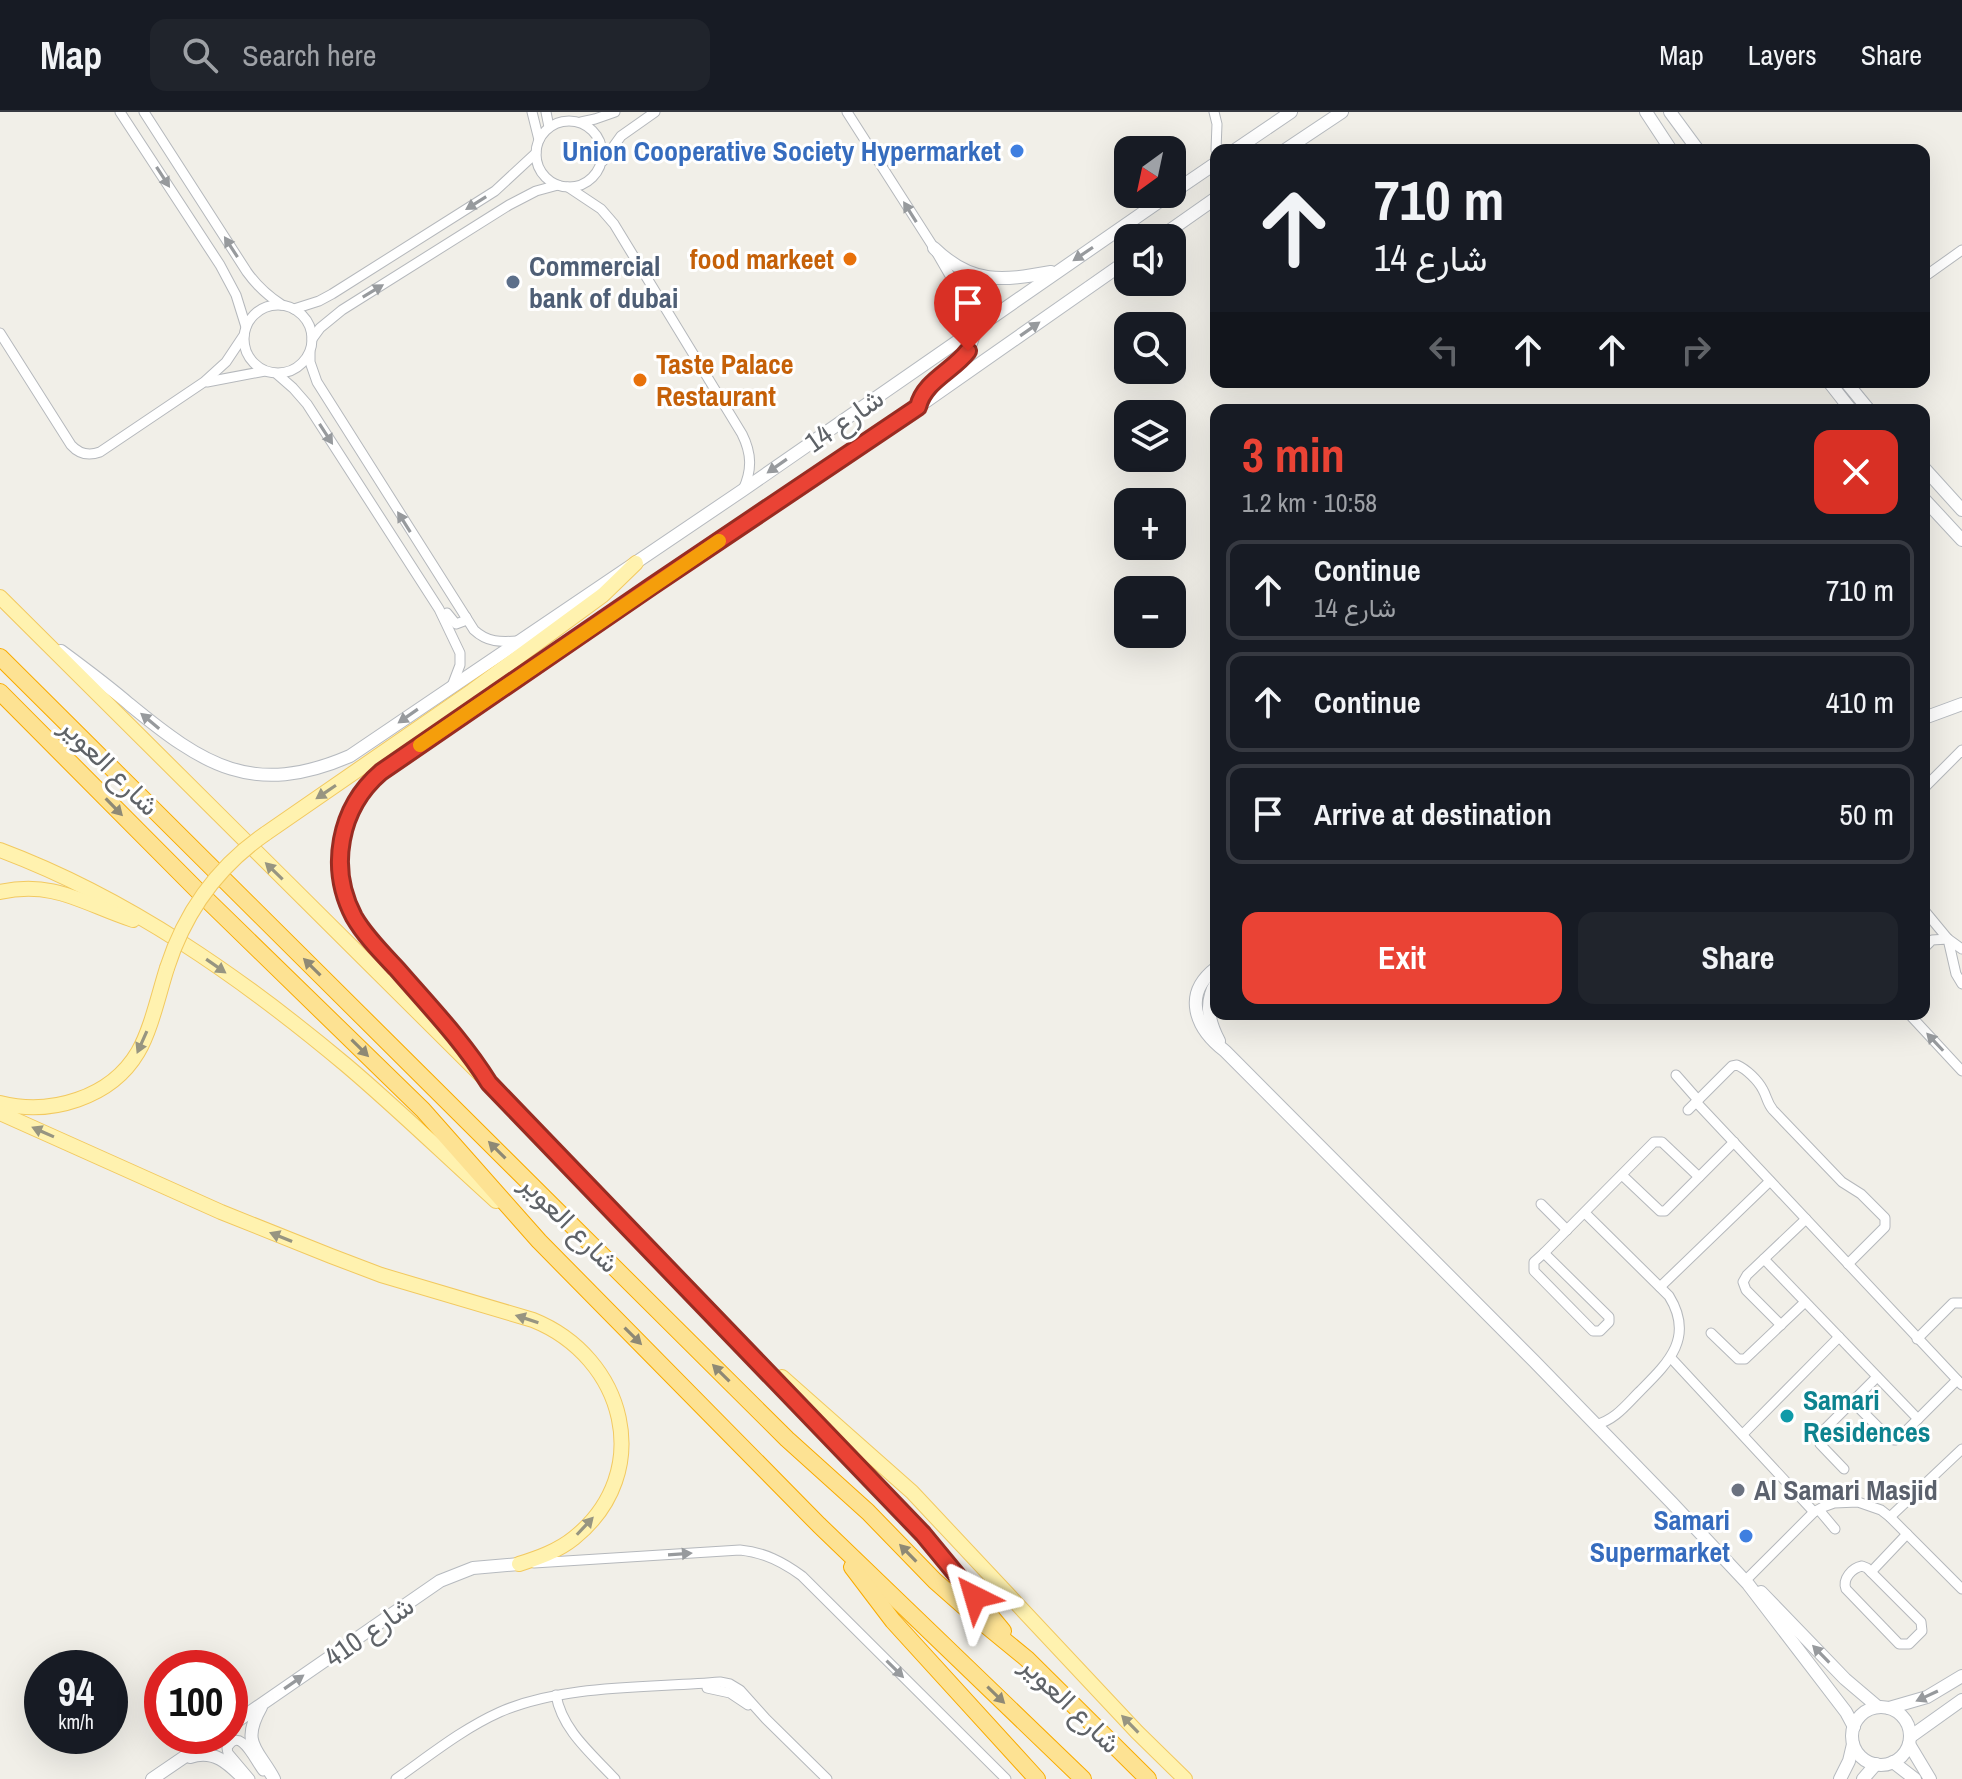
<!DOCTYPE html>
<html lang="en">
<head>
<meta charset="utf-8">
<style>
	body { margin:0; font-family:"Archivo Narrow",Vazirmatn,sans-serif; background:#20242c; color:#f1f3f6; height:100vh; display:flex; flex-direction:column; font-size:30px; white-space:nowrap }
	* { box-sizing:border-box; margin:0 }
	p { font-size:26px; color:#9ea1a6 }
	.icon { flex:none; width:44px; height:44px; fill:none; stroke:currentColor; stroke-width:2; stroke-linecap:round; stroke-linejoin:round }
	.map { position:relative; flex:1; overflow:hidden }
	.panel { position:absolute; left:1210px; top:292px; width:720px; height:616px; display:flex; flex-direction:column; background:#171b24; border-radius:16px; box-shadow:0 8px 32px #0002 }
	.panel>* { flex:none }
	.banner { position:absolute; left:1210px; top:32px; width:720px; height:244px; border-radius:16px; box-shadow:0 8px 32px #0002; background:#171b24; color:#f1f3f6; overflow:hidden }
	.needle { width:52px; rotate:213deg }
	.buttons { position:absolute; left:1114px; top:24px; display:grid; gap:16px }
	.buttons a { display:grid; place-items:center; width:72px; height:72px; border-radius:16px; background:#171b24; box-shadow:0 8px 32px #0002; font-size:40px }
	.speed { position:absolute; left:24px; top:1538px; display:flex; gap:16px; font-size:40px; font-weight:700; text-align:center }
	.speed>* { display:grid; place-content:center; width:104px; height:104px; border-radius:50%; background:#171b24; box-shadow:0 8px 32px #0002; line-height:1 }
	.speed small { font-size:20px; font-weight:400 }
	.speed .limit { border:12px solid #d22; background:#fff; color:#111 }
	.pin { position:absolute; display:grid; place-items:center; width:68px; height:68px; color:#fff; margin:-82px -34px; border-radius:50% 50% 50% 0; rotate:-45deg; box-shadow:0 0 8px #0007 }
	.pin .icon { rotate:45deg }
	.me { position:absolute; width:88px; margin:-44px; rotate:320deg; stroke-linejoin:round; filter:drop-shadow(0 0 6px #0008) }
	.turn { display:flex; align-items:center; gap:28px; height:168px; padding:0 32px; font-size:36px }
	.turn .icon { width:104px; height:104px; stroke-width:2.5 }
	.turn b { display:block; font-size:56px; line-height:68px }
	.lanes { display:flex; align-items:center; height:76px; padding:0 32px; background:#0003; justify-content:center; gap:40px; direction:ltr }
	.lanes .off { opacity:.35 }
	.round { display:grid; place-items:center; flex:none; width:84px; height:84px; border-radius:16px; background:#20242c }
	.headline { display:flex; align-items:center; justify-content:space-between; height:136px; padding:0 32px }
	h1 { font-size:48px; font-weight:700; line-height:60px; color:#ea4335 }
	.button { display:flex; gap:16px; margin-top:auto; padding:16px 32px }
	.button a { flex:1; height:92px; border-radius:16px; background:#ea4335; color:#fff; font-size:32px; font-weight:700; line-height:92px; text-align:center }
	.button a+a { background:#20242c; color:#f1f3f6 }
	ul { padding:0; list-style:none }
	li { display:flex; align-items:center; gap:24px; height:100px; margin:0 16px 12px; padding:0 16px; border:4px solid #363941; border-radius:16px }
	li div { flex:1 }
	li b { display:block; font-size:30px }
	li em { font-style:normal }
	header { display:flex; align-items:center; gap:48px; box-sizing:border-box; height:112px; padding:0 40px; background:#171b24; border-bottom:2px solid #363941 }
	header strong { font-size:38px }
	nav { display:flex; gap:44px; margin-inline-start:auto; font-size:28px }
	.search { width:560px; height:72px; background:#20242c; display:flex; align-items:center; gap:20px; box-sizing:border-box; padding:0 28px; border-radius:16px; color:#9ea1a6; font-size:30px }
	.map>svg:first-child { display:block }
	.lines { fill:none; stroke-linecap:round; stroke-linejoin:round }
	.street-casing { stroke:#b5b8bc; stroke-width:11 }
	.secondary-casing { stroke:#b6babf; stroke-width:14 }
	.primary-casing { stroke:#f2c960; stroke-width:16 }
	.highway-casing { stroke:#f9ab00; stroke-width:18 }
	.street { stroke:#fff; stroke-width:9 }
	.secondary { stroke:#fff; stroke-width:12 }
	.primary { stroke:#fff2af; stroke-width:14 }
	.highway { stroke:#fde293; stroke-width:16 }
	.primary-bridge-casing { stroke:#f2c960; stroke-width:16; stroke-linecap:butt }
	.primary-bridge { stroke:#fff2af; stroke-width:14 }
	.oneway { fill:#979a9d }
	.oneway2 { fill:#979581 }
	.oneway3 { fill:#8e8975 }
	.route-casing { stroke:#982c22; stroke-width:20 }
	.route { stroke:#ea4335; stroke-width:14 }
	.slow { stroke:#f59e0b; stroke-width:14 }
	.shop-dot { fill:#3f7fe0; stroke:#fff; stroke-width:3 }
	.food-dot { fill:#e8710a; stroke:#fff; stroke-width:3 }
	.service-dot { fill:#5c6f8a; stroke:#fff; stroke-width:3 }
	.culture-dot { fill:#0f9aa8; stroke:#fff; stroke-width:3 }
	.worship-dot { fill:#6b7280; stroke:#fff; stroke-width:3 }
	.labels { text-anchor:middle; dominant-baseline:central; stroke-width:6; stroke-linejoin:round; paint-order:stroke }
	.shop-label { font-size:28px; font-weight:bold; fill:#366cbe; stroke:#fff; text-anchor:end }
	.food-label { font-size:28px; font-weight:bold; fill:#c56008; stroke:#fff; text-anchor:end }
	.service-label { font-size:28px; font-weight:bold; fill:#4e5e75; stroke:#fff; text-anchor:start }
	.street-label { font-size:28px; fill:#5f6368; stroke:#fff }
	.culture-label { font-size:28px; font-weight:bold; fill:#0d838f; stroke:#fff; text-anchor:start }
	.worship-label { font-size:28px; font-weight:bold; fill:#5b616d; stroke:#fff; text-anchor:start }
</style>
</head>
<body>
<header>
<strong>Map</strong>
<div class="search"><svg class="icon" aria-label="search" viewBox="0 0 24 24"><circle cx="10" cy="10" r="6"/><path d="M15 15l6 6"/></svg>Search here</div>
<nav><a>Map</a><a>Layers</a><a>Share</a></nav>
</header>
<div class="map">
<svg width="1962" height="1667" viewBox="0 0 1962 1667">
	<rect width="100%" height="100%" fill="#f1efe8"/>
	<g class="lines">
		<g class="street-casing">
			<g id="street">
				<polyline points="120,0 220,153 236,183 246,215"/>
				<path d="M144,0L247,160C257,174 268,184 282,193"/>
				<polyline points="532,0 539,28"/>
				<polyline points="546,0 549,15"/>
				<polyline points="847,0 934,136 971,200 976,215"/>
				<polyline points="1214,0 1217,12 1216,38"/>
				<circle cx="569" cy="42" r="33"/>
				<polyline points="581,10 595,7 615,0"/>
				<polyline points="603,49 621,24 655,0"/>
				<path d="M568,75L601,97L614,112L742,322C752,342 752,358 743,378"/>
				<polyline points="1924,165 1962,138"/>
				<circle cx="278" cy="227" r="34"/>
				<polyline points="294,197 319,189 332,182 495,79 536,41"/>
				<path d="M0,221L71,333C79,342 89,344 100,340L204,270L226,250L244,223"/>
				<polyline points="312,227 320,216 342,198 509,93 536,79 558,73"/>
				<path d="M310,240V250L317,270L474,518C488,531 501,530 518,529"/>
				<polyline points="277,262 293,276 307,292 439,497 460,541 460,553 452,574"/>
				<polyline points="207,270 265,259"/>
				<polyline points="447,501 456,512 464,509 466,505"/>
				<polyline points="1924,676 1962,638"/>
				<polyline points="1924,798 1948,827 1962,837"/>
				<polyline points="1924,836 1932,828 1948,827 1956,862 1962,872"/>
				<polyline points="1909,902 1962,959"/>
				<polyline points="1676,963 1698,988"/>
				<polyline points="1696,990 1962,1273"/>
				<path d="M1688,998L1732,954L1737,953C1746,957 1758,968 1763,978C1767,985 1767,991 1773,998L1842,1070L1861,1082L1885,1106V1115L1848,1152"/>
				<polyline points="1622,1063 1660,1099 1665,1099 1734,1030"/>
				<polyline points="1541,1092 1567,1118"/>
				<path d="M1585,1101L1669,1184C1695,1226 1668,1251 1639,1280C1626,1293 1615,1308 1595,1313"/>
				<polygon points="1544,1141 1609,1205 1609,1210 1600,1219 1593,1219 1534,1159 1534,1150"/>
				<polyline points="1544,1141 1654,1030 1662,1030 1699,1065"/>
				<polyline points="1764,1147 1918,1307"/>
				<polyline points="1660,1175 1770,1069"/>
				<polyline points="1781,1213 1746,1178 1743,1170 1747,1163 1806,1107"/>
				<polyline points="1711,1221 1738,1247 1745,1247 1805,1190"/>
				<polyline points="1917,1227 1953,1191 1962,1191"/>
				<polyline points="1671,1246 1814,1400"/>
				<polyline points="1852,1289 1890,1327 1895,1328 1899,1326 1957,1268"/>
				<polyline points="1743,1322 1839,1225"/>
				<polyline points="1844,1357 1820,1332 1820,1322 1877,1265"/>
				<polyline points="1819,1398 1835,1417"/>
				<polyline points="1890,1405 1962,1337"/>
				<path d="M534,1451L740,1438C764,1440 783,1450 802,1464L1006,1667"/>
				<path d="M1862,1454L1867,1456L1921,1510L1922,1519L1909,1532H1899L1846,1477C1842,1467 1852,1456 1862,1454Z"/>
				<polyline points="1871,1460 1907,1422"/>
				<polyline points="1745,1469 1814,1400 1823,1395 1834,1391 1858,1390 1881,1398 1890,1405 1962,1477"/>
				<polyline points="707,1576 730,1581 748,1593"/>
				<path d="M556,1583C562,1618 592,1642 615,1667"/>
				<path d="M250,1667L228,1641L227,1636C240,1613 254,1648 263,1659"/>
				<path d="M396,1667C429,1644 462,1617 500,1600C564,1572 650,1576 720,1570L730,1572L740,1578L766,1607L827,1667"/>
			</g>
		</g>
		<g class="secondary-casing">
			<g id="secondary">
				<polyline points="1646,0 1671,38"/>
				<polyline points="1670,0 1698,38"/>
				<polyline points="1235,38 1291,0"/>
				<polyline points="1285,38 1342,0"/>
				<polyline points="1172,81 1216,51"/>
				<polyline points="1159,126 1216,86"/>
				<path d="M934,136C972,173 1002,169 1051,160"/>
				<polyline points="1829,270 1851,298"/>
				<polyline points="1846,270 1869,298"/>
				<path d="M918,295C923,272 945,266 960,249C969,240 973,228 976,215"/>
				<polyline points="1924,356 1962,398"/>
				<polyline points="1924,387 1962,428"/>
				<path d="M61,539C84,556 107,573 129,592C203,653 253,686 350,644L743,378L1170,82"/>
				<polyline points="1924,606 1962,592"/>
				<path d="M1216,856C1182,882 1195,916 1225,939L1534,1249L1672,1391L1748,1472L1846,1600L1854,1615"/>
				<path d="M1216,871C1204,891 1209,910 1219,929"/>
				<path d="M481,958C457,919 422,885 391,851C376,834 360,818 350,797C339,773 337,745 344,719C350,693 366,672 387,655L918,295L1128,148"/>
				<polyline points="1761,1480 1845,1567 1878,1595"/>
				<path d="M261,1595C240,1632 258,1637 274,1667"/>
				<circle cx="1881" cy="1624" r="29"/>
				<polyline points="1889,1596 1927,1585 1962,1564"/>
				<polyline points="230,1614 440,1469 473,1456 519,1452"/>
				<polyline points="1910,1625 1962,1588"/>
				<polyline points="1909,1632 1930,1667"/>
				<path d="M190,1645C214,1637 228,1651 244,1667"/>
				<polyline points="1893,1650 1915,1667"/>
				<polyline points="152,1667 215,1624"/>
				<polyline points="1840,1667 1849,1649 1853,1632"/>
				<polyline points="1863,1667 1876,1652"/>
			</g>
		</g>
		<g class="primary-casing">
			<g id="primary">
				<polyline points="0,485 489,971 694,1183"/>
				<polyline points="265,722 472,579 603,483 636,451"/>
				<path d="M0,738C128,786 242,866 346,953C398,997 446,1044 496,1089"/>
				<path d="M0,780C54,768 84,792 133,808"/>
				<path d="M0,991C50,1004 111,986 138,940C151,918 159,881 167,856"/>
				<path d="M0,1001L221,1100L331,1144L381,1163L533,1208C625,1245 656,1360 574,1426C558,1439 538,1446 519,1452"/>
				<polyline points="782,1265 912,1380 1137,1620 1185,1667"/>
			</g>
		</g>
		<g class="highway-casing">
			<g id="highway">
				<polyline points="0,545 787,1327 868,1400 935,1469 977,1506 1027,1547 1148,1667"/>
				<polyline points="0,580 200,781 423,998 539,1129 819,1413 1083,1667"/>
				<polyline points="686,1175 923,1422 1003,1519"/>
				<polyline points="852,1455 893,1509 1037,1667"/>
			</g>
		</g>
		<use href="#street" class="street"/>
		<use href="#secondary" class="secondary"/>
		<use href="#primary" class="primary"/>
		<use href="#highway" class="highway"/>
		<g class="primary-bridge-casing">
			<path id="primary-bridge" d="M167,856C185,800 216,756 265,722"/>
		</g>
		<use href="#primary-bridge" class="primary-bridge"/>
	</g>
	<defs><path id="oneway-solid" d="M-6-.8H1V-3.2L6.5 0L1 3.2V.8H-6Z" transform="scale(2)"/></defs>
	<g class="oneway">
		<use href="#oneway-solid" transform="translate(163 65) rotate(57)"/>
		<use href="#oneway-solid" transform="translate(476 91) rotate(148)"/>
		<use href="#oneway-solid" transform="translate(910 100) rotate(-122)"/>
		<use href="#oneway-solid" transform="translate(231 135) rotate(-123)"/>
		<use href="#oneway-solid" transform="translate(1083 142) rotate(146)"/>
		<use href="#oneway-solid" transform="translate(373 179) rotate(-31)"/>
		<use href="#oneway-solid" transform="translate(1030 217) rotate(-35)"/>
		<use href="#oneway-solid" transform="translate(326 322) rotate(57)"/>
		<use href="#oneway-solid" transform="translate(777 354) rotate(145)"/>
		<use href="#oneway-solid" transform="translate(404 410) rotate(-122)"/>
		<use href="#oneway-solid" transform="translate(408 604) rotate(145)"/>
		<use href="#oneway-solid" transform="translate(150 609) rotate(-140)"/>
		<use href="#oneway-solid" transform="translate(1935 930) rotate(-133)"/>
		<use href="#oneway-solid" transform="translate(680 1442) rotate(-4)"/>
		<use href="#oneway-solid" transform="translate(1821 1542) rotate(-134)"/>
		<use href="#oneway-solid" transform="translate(895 1557) rotate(45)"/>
		<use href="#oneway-solid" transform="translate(294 1570) rotate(-35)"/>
		<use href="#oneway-solid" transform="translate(1927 1584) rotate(155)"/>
	</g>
	<g class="oneway2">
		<use href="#oneway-solid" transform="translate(326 680) rotate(146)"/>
		<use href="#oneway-solid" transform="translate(274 759) rotate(-136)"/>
		<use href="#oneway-solid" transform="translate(216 854) rotate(35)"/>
		<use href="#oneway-solid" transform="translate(142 930) rotate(114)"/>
		<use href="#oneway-solid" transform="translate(43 1020) rotate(-156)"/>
		<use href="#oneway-solid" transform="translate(281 1125) rotate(-158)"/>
		<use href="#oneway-solid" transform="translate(527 1207) rotate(-162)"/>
		<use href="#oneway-solid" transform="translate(585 1414) rotate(-47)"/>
		<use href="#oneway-solid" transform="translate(1130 1612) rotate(-134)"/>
	</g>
	<g class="oneway3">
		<use href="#oneway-solid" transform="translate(114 695) rotate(46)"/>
		<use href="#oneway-solid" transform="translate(312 855) rotate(-135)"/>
		<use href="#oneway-solid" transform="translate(360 936) rotate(45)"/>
		<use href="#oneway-solid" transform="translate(497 1038) rotate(-135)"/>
		<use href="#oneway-solid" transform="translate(633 1224) rotate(45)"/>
		<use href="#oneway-solid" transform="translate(721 1261) rotate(-135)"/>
		<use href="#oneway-solid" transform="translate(908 1441) rotate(-134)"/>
		<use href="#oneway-solid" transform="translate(996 1583) rotate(44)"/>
	</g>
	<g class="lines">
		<g class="route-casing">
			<path id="route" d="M968,239C953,259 924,269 918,295L652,474L381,660C339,696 328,756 354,805C365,824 382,841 397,857C429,894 463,929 489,971L923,1422L975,1485"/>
		</g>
		<use href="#route" class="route"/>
		<polyline class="slow" points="420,633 719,429"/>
	</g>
	<g class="shop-dot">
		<circle cx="1017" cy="39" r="8"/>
		<circle cx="1746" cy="1424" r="8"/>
	</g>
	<g class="food-dot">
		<circle cx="850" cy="147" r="8"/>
		<circle cx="640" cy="268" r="8"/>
	</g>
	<circle class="service-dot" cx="513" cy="170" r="8"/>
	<circle class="culture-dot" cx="1787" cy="1304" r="8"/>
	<circle class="worship-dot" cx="1738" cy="1378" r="8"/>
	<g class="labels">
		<g class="shop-label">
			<text x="1001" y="39">Union Cooperative Society Hypermarket</text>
			<text x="1730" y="1408">Samari<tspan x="1730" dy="32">Supermarket</tspan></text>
		</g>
		<g class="food-label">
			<text x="834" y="147">food markeet</text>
			<text x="656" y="252" text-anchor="start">Taste Palace<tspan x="656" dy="32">Restaurant</tspan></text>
		</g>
		<g class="service-label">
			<text x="529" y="154">Commercial<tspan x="529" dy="32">bank of dubai</tspan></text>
		</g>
		<g class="street-label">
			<text transform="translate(844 308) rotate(-35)">شارع 14</text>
			<text transform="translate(110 654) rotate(45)">شارع العوير</text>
			<text transform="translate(570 1111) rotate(45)">شارع العوير</text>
			<text transform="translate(369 1519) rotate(-35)">شارع 410</text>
			<text transform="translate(1071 1592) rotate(44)">شارع العوير</text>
		</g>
		<g class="culture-label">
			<text x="1803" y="1288">Samari<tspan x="1803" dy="32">Residences</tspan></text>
		</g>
		<g class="worship-label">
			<text x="1754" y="1378">Al Samari Masjid</text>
		</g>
	</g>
</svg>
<div class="buttons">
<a><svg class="needle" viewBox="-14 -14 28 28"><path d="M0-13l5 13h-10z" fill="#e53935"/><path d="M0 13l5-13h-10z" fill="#9ea1a6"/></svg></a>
<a><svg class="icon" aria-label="sound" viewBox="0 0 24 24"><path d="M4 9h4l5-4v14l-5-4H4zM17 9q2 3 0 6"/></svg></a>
<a><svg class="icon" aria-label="search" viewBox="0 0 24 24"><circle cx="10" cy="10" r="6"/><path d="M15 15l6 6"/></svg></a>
<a><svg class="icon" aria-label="layers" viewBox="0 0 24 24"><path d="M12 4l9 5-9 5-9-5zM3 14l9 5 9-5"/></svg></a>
<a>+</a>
<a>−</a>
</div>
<div class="speed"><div>94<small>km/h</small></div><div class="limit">100</div></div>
<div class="pin" style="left:968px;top:239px;background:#d93025"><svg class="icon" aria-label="arrive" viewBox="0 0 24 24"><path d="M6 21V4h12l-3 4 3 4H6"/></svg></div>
<svg class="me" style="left:975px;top:1485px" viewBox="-20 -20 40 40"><path d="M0-17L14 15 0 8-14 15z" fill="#ea4335" stroke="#fff" stroke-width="4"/></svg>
<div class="banner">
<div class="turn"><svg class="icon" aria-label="ahead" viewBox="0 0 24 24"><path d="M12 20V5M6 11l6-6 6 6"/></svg><div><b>710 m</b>شارع 14</div></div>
<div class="lanes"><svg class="icon off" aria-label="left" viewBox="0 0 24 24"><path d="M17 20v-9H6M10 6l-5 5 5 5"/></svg><svg class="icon" aria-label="ahead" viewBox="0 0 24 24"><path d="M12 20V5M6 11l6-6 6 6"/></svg><svg class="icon" aria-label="ahead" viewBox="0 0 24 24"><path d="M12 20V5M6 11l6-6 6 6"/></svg><svg class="icon off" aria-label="right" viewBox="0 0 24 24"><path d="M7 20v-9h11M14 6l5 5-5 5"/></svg></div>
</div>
<section class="panel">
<div class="headline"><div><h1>3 min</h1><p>1.2 km · 10:58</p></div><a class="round" style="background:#d93025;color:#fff"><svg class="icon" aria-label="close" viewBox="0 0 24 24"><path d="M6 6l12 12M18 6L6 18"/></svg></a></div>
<ul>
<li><svg class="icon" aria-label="ahead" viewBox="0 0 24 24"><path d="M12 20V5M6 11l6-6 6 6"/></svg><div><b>Continue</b><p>شارع 14</p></div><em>710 m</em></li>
<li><svg class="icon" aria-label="ahead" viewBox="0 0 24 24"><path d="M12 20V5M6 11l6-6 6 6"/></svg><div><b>Continue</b></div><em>410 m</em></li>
<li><svg class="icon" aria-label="arrive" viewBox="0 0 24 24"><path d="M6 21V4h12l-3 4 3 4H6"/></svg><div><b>Arrive at destination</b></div><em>50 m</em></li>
</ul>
<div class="button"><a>Exit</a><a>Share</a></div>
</section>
</div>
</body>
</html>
